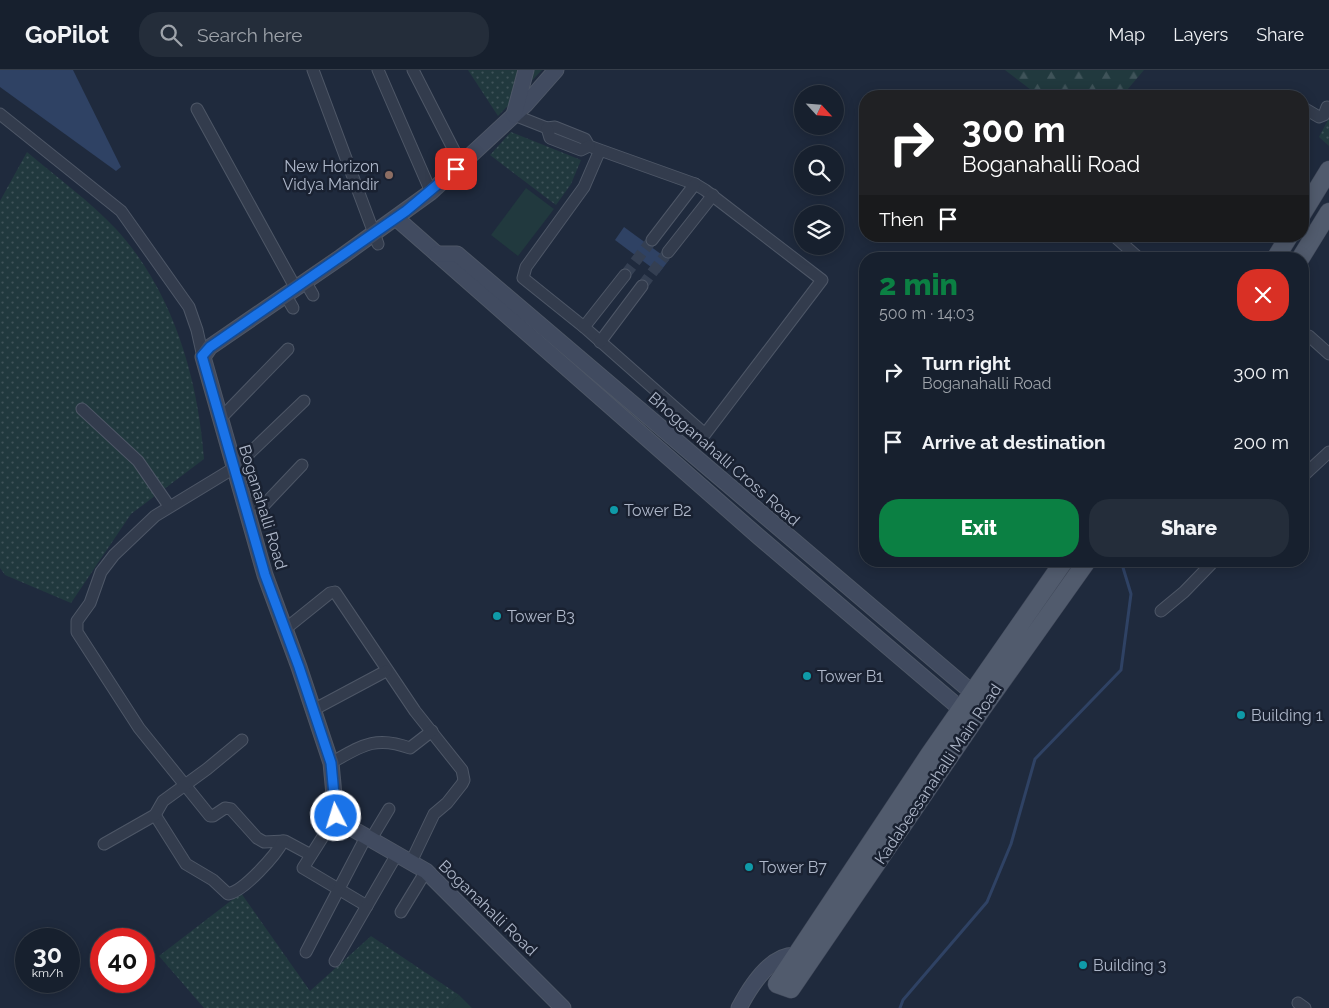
<!DOCTYPE html>
<html lang="en">
<head>
<meta charset="utf-8">
<style>
	body { margin:0; font-family:Raleway,sans-serif; background:#242d3a; color:#f1f3f6; height:100vh; display:flex; flex-direction:column; font-size:19px; white-space:nowrap }
	* { box-sizing:border-box; margin:0 }
	p { font-size:16px; color:#9ea3aa }
	.icon { flex:none; width:28px; height:28px; fill:none; stroke:currentColor; stroke-width:2; stroke-linecap:round; stroke-linejoin:round }
	.map { position:relative; flex:1; overflow:hidden }
	.details { position:absolute; left:859px; top:182px; width:450px; height:315px; display:flex; flex-direction:column; background:#17202e; border-radius:20px; box-shadow:0 2px 12px #0003,0 0 0 1px #363e4a }
	.details>* { flex:none }
	.hud { position:absolute; left:859px; top:20px; width:450px; height:152px; border-radius:20px; box-shadow:0 2px 12px #0003,0 0 0 1px #363e4a; background:#202124; color:#fff; overflow:hidden }
	.needle { width:32px; rotate:116deg }
	.tools { position:absolute; left:794px; top:15px; display:grid; gap:10px }
	.tools a { display:grid; place-items:center; width:50px; height:50px; border-radius:50%; background:#17202e; box-shadow:0 2px 12px #0003,0 0 0 1px #363e4a; font-size:25px }
	.speed { position:absolute; left:15px; top:858px; display:flex; gap:10px; font-size:25px; font-weight:700; text-align:center }
	.speed>* { display:grid; place-content:center; width:65px; height:65px; border-radius:50%; background:#17202e; box-shadow:0 2px 12px #0003,0 0 0 1px #363e4a; line-height:1 }
	.speed small { font-size:12px; font-weight:400 }
	.speed .limit { border:8px solid #d22; background:#fff; color:#111 }
	.pin { position:absolute; display:grid; place-items:center; width:42px; height:42px; color:#fff; margin:-21px; border-radius:10px; box-shadow:0 2px 8px #0006 }
	.me { position:absolute; width:55px; margin:-28px; rotate:355deg; stroke-linejoin:round; filter:drop-shadow(0 0 4px #0008) }
	.turn { display:flex; align-items:center; gap:18px; height:105px; padding:0 20px; font-size:22px }
	.turn .icon { width:65px; height:65px; stroke-width:2.5 }
	.turn b { display:block; font-size:35px; line-height:42px }
	.then { display:flex; align-items:center; height:48px; padding:0 20px; background:#0003; gap:10px; font-size:19px }
	.round { display:grid; place-items:center; flex:none; width:52px; height:52px; border-radius:20px; background:#242d3a }
	.head { display:flex; align-items:center; justify-content:space-between; height:85px; padding:0 20px }
	h1 { font-size:30px; font-weight:800; line-height:38px; color:#0b8043 }
	.primary-button { display:flex; gap:10px; margin-top:auto; padding:10px 20px }
	.primary-button a { flex:1; height:58px; border-radius:20px; background:#0b8043; color:#fff; font-size:20px; font-weight:800; line-height:58px; text-align:center }
	.primary-button a+a { background:#242d3a; color:#f1f3f6 }
	ul { padding:0; list-style:none }
	li { display:flex; align-items:center; gap:15px; height:70px; padding:0 20px }
	li div { flex:1 }
	li b { display:block; font-size:19px }
	li em { font-style:normal }
	header { display:flex; align-items:center; gap:30px; box-sizing:border-box; height:70px; padding:0 25px; background:#17202e; border-bottom:1px solid #363e4a }
	header strong { font-size:24px }
	nav { display:flex; gap:28px; margin-inline-start:auto; font-size:18px }
	.search { width:350px; height:45px; background:#242d3a; display:flex; align-items:center; gap:12px; box-sizing:border-box; padding:0 18px; border-radius:20px; color:#9ea3aa; font-size:19px }
	.map>svg:first-child { display:block }
	.grass { fill:url(#grass-dots) }
	.forest { fill:url(#forest-firs) }
	.garden { fill:#21393e }
	.water { fill:#2f4264 }
	.lines { fill:none; stroke-linecap:round; stroke-linejoin:round }
	.stream { stroke:#2f4264; stroke-width:3 }
	.street-tunnel { stroke:#343f52; stroke-width:11; stroke-dasharray:11 5.5; stroke-linecap:butt }
	.street-casing { stroke:#4e5767; stroke-width:13 }
	.secondary-casing { stroke:#4e5767; stroke-width:17 }
	.primary-casing { stroke:#3d4556; stroke-width:19 }
	.street { stroke:#333c4d; stroke-width:11 }
	.secondary { stroke:#414b60; stroke-width:15 }
	.primary { stroke:#515b6d; stroke-width:18 }
	.route-casing { stroke:#114b97; stroke-width:12 }
	.route { stroke:#1a73e8; stroke-width:9 }
	.education-dot { fill:#8d6e63; stroke:#192131; stroke-width:2 }
	.culture-dot { fill:#0f9aa8; stroke:#192131; stroke-width:2 }
	.labels { text-anchor:middle; dominant-baseline:central; stroke-width:5; stroke-linejoin:round; paint-order:stroke }
	.poi-label { font-size:16px; fill:#aeb7c9; stroke:#192131; text-anchor:start }
	.street-label { font-size:16px; fill:#aeb7c9; stroke:#192131 }
</style>
</head>
<body>
<header>
<strong>GoPilot</strong>
<div class="search"><svg class="icon" aria-label="search" viewBox="0 0 24 24"><circle cx="10" cy="10" r="6"/><path d="M15 15l6 6"/></svg>Search here</div>
<nav><a>Map</a><a>Layers</a><a>Share</a></nav>
</header>
<div class="map">
<svg width="1329" height="938" viewBox="0 0 1329 938">
	<defs>
		<pattern id="grass-dots" width="8" height="8" patternUnits="userSpaceOnUse" patternTransform="scale(1.25)"><rect width="8" height="8" fill="#21393e"/><path d="M2 2h.1M6 6h.1" fill="none" stroke="#3f5359" stroke-width="1.8" stroke-linecap="round"/></pattern>
		<pattern id="forest-firs" width="22" height="20" patternUnits="userSpaceOnUse" patternTransform="scale(1.25)"><rect width="22" height="20" fill="#21393e"/><path d="M5 1l3.5 6h-7zM16 11l3.5 6h-7z" fill="#3f5359"/></pattern>
	</defs>
	<rect width="100%" height="100%" fill="#1f2a3d"/>
	<g class="grass">
		<polygon points="468,0 542,0 498,46"/>
		<polygon points="1329,48 1329,76 1319,67"/>
		<polygon points="511,62 581,90 571,114 556,135 490,85"/>
		<path d="M27,82C55,106 91,132 116,159C173,221 198,308 204,389L131,444L71,533L5,505L0,498V131Z"/>
		<polygon points="241,823 310,921 371,866 459,925 445,938 204,938 159,886"/>
	</g>
	<polygon class="forest" points="1005,0 1144,0 1122,26 1039,26"/>
	<g class="garden">
		<polygon points="526,118 554,139 518,186 491,165"/>
		<polygon points="459,925 472,938 445,938"/>
	</g>
	<g class="water">
		<polygon points="0,0 73,0 121,97 116,101 0,17"/>
		<polygon points="624,157 669,190 659,203 615,170"/>
	</g>
	<g class="lines">
		<polyline class="stream" points="900,938 903,930 987,832 1011,774 1035,689 1121,600 1131,524 1121,491"/>
		<g class="street-tunnel">
			<polyline points="625,205 652,170"/>
			<polyline points="642,216 668,182"/>
		</g>
		<g class="street-casing">
			<g id="street">
				<polyline points="313,0 378,174"/>
				<polyline points="378,0 431,122"/>
				<polyline points="413,0 461,94"/>
				<polyline points="1302,37 1319,47 1324,45 1327,37"/>
				<polyline points="197,39 295,217"/>
				<polyline points="0,44 121,141 189,237 197,260 203,287"/>
				<polyline points="514,45 547,58 555,57 585,69 589,76 600,80 695,114 705,120 822,210 705,364 584,257 523,208 526,197 584,117 600,80"/>
				<polyline points="547,58 550,68 581,80 589,76"/>
				<polyline points="1114,166 1140,189"/>
				<polyline points="652,170 695,114"/>
				<polyline points="668,182 713,125"/>
				<polyline points="305,211 313,225"/>
				<polyline points="285,224 293,238"/>
				<polyline points="584,257 625,205"/>
				<polyline points="1309,266 1329,284"/>
				<polyline points="600,272 642,216"/>
				<polyline points="304,331 234,398 155,446 114,485 101,502 90,533 77,551 77,562 139,658 210,746 213,746 225,738 231,739 257,768 264,772 285,771 311,785"/>
				<polyline points="82,339 138,391 169,436"/>
				<polyline points="220,349 288,279"/>
				<polyline points="1302,407 1329,382"/>
				<polyline points="245,434 265,434 302,395"/>
				<polyline points="1161,541 1184,522 1214,491"/>
				<polyline points="284,560 330,523 335,522 415,641 462,700 464,710 462,714 447,733 434,744 411,792"/>
				<polyline points="313,640 386,601"/>
				<path d="M331,693C361,676 375,665 410,678L432,661"/>
				<path d="M155,745L186,794L213,810L228,824C244,821 276,785 283,771"/>
				<polyline points="336,746 303,798 367,836"/>
				<polyline points="371,769 389,739"/>
				<polyline points="104,774 155,745 163,731 207,699 242,670"/>
				<polyline points="401,842 426,801"/>
				<polyline points="306,882 366,767"/>
				<polyline points="335,891 397,784"/>
				<polyline points="1298,933 1305,938"/>
			</g>
		</g>
		<g class="secondary-casing">
			<g id="secondary">
				<polyline points="556,0 526,34 431,122 341,187 210,277 203,287 265,505 299,597 331,693 336,746 346,755 426,801 563,938"/>
				<polyline points="514,45 526,0"/>
				<polyline points="396,148 759,467 969,646"/>
				<polyline points="437,184 457,184 981,630"/>
				<path d="M739,938C750,917 771,883 797,885"/>
			</g>
		</g>
		<g class="primary-casing">
			<g id="primary">
				<polyline points="1302,144 1329,100"/>
				<polyline points="1275,189 1289,166"/>
				<polyline points="1300,189 1329,142"/>
				<polyline points="1064,491 929,685 777,914 791,919 982,639 1087,491"/>
			</g>
		</g>
		<use href="#street" class="street"/>
		<use href="#secondary" class="secondary"/>
		<use href="#primary" class="primary"/>
	</g>
	<g class="lines">
		<g class="route-casing">
			<polyline id="route" points="336,746 331,693 299,597 265,505 202,286 210,277 406,141 456,99"/>
		</g>
		<use href="#route" class="route"/>
	</g>
	<circle class="education-dot" cx="389" cy="105" r="5"/>
	<g class="culture-dot">
		<circle cx="614" cy="440" r="5"/>
		<circle cx="497" cy="546" r="5"/>
		<circle cx="807" cy="606" r="5"/>
		<circle cx="1241" cy="645" r="5"/>
		<circle cx="749" cy="797" r="5"/>
		<circle cx="1083" cy="895" r="5"/>
	</g>
	<g class="labels">
		<g class="poi-label">
			<text x="379" y="96" text-anchor="end">New Horizon<tspan x="379" dy="18">Vidya Mandir</tspan></text>
			<text x="624" y="440">Tower B2</text>
			<text x="507" y="546">Tower B3</text>
			<text x="817" y="606">Tower B1</text>
			<text x="1251" y="645">Building 1</text>
			<text x="759" y="797">Tower B7</text>
			<text x="1093" y="895">Building 3</text>
		</g>
		<g class="street-label">
			<text transform="translate(724 389) rotate(41)">Bhogganahalli Cross Road</text>
			<text transform="translate(263 437) rotate(73)">Boganahalli Road</text>
			<text transform="translate(938 704) rotate(-56)">Kadabeesanahalli Main Road</text>
			<text transform="translate(488 838) rotate(44)">Boganahalli Road</text>
		</g>
	</g>
</svg>
<div class="tools">
<a><svg class="needle" viewBox="-14 -14 28 28"><path d="M0-13l5 13h-10z" fill="#e53935"/><path d="M0 13l5-13h-10z" fill="#9ea3aa"/></svg></a>
<a><svg class="icon" aria-label="search" viewBox="0 0 24 24"><circle cx="10" cy="10" r="6"/><path d="M15 15l6 6"/></svg></a>
<a><svg class="icon" aria-label="layers" viewBox="0 0 24 24"><path d="M12 4l9 5-9 5-9-5zM3 14l9 5 9-5"/></svg></a>
</div>
<div class="speed"><div>30<small>km/h</small></div><div class="limit">40</div></div>
<div class="pin" style="left:456px;top:99px;background:#d93025"><svg class="icon" aria-label="arrive" viewBox="0 0 24 24"><path d="M6 21V4h12l-3 4 3 4H6"/></svg></div>
<svg class="me" style="left:336px;top:746px" viewBox="-20 -20 40 40"><circle r="17" fill="#1a73e8" stroke="#fff" stroke-width="3"/><path d="M0-11L8 9 0 5-8 9z" fill="#fff"/></svg>
<div class="hud">
<div class="turn"><svg class="icon" aria-label="right" viewBox="0 0 24 24"><path d="M7 20v-9h11M14 6l5 5-5 5"/></svg><div><b>300 m</b>Boganahalli Road</div></div>
<div class="then">Then<svg class="icon" aria-label="arrive" viewBox="0 0 24 24"><path d="M6 21V4h12l-3 4 3 4H6"/></svg></div>
</div>
<section class="details">
<div class="head"><div><h1>2 min</h1><p>500 m · 14:03</p></div><a class="round" style="background:#d93025;color:#fff"><svg class="icon" aria-label="close" viewBox="0 0 24 24"><path d="M6 6l12 12M18 6L6 18"/></svg></a></div>
<ul>
<li><svg class="icon" aria-label="right" viewBox="0 0 24 24"><path d="M7 20v-9h11M14 6l5 5-5 5"/></svg><div><b>Turn right</b><p>Boganahalli Road</p></div><em>300 m</em></li>
<li><svg class="icon" aria-label="arrive" viewBox="0 0 24 24"><path d="M6 21V4h12l-3 4 3 4H6"/></svg><div><b>Arrive at destination</b></div><em>200 m</em></li>
</ul>
<div class="primary-button"><a>Exit</a><a>Share</a></div>
</section>
</div>
</body>
</html>
